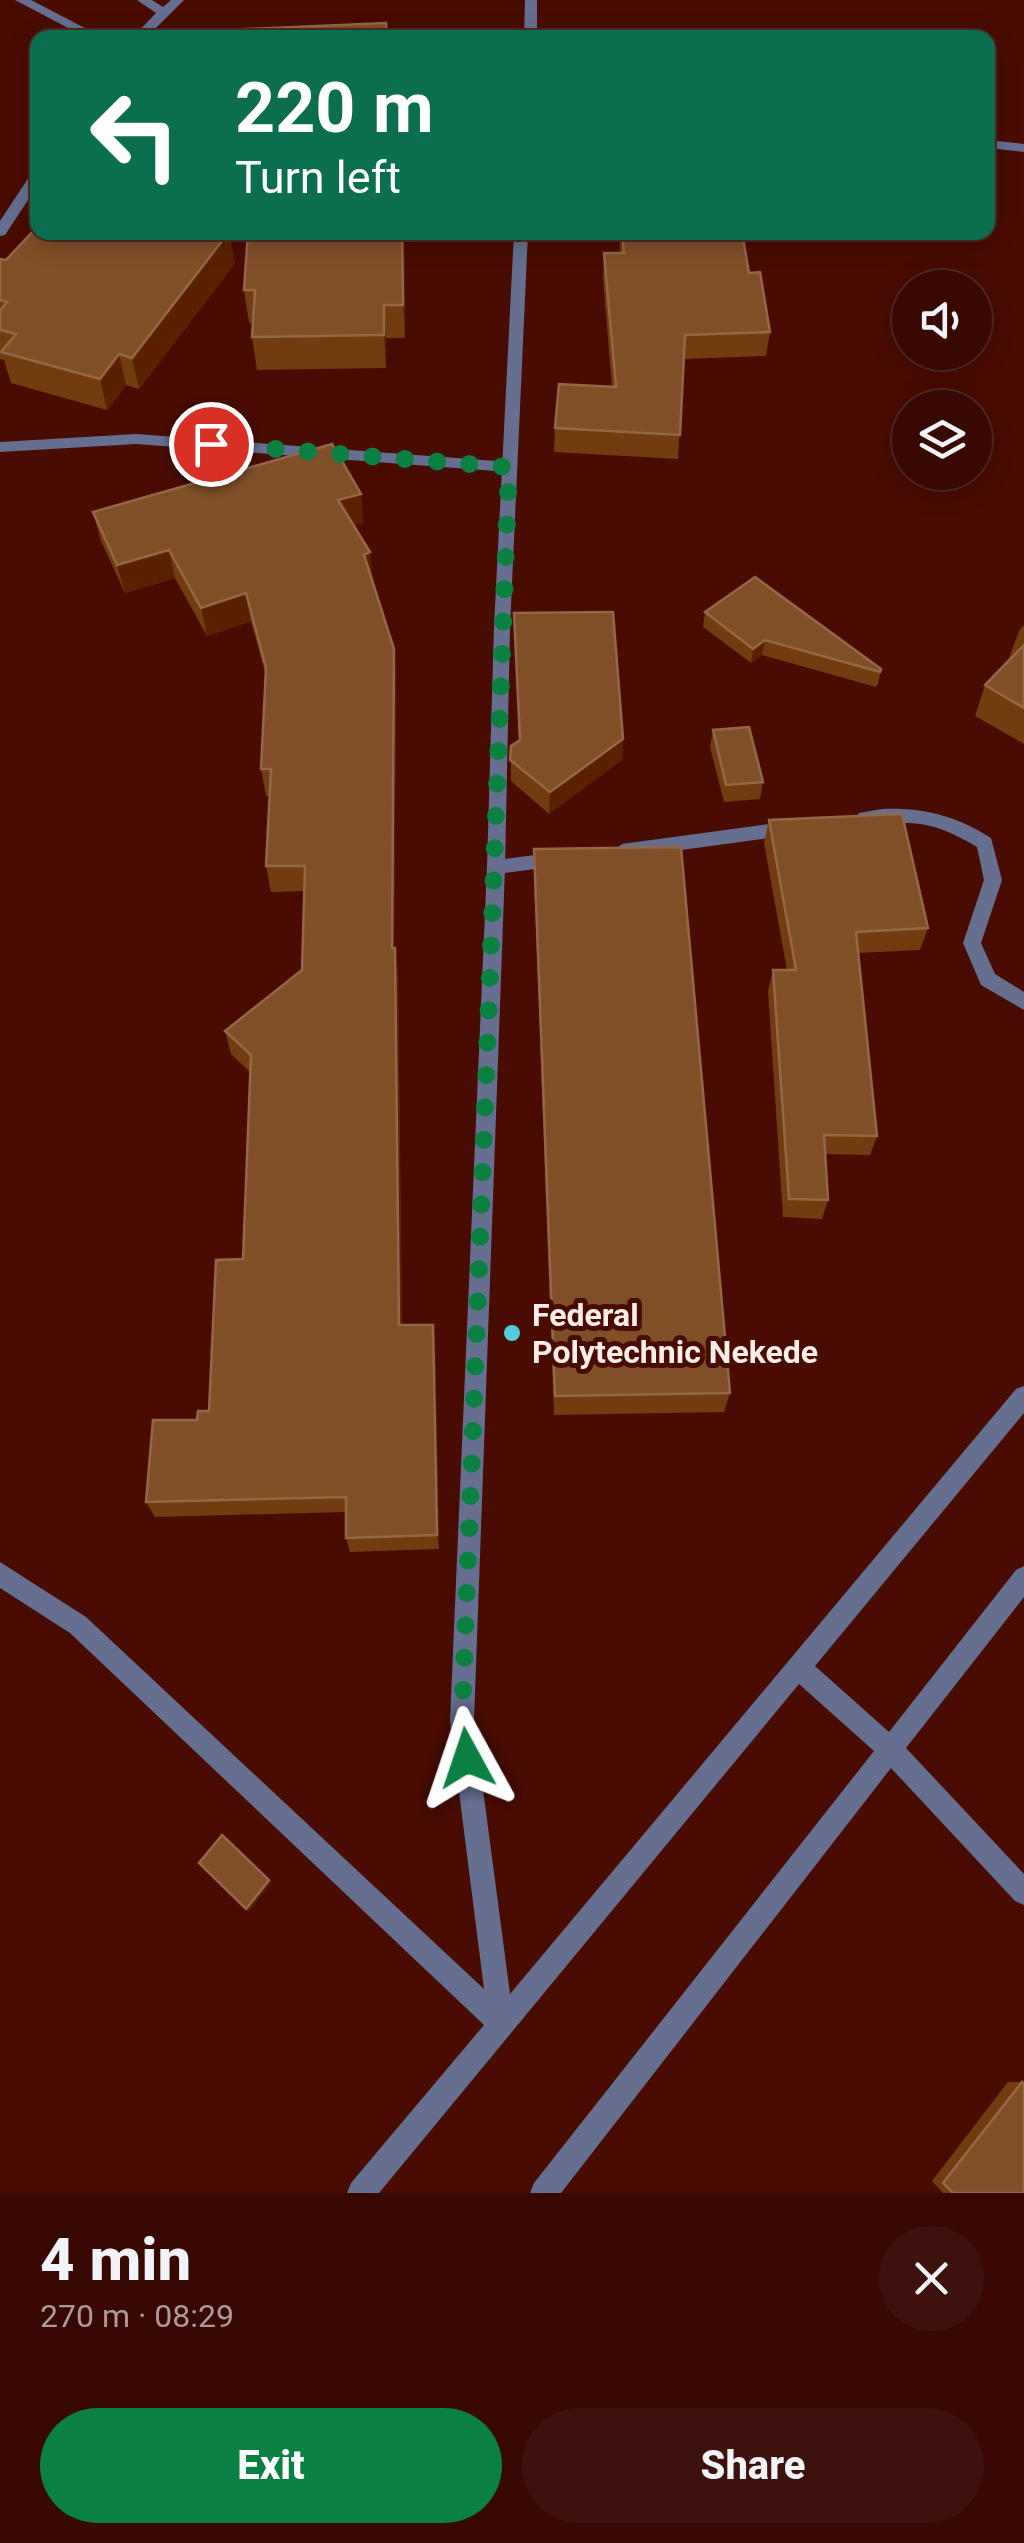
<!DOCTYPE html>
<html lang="en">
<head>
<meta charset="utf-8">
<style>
	body { margin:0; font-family:Roboto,sans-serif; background:#3e120c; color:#f1f3f6; height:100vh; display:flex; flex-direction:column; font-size:38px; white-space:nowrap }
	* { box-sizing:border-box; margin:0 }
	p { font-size:32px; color:#aa9a99 }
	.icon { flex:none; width:55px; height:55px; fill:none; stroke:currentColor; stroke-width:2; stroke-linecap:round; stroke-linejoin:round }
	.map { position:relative; height:2193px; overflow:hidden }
	.details { display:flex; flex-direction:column; background:#370902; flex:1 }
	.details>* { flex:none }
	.banner { position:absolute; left:30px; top:30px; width:965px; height:210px; border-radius:20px; box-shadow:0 5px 25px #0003,0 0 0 2px #512a24; background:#0b6e4f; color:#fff; overflow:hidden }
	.controls { position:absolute; left:892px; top:270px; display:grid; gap:20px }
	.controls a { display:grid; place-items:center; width:100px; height:100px; border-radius:50%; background:#370902; box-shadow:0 5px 25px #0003,0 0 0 2px #512a24; font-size:50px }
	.pin { position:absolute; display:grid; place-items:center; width:85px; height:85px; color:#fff; margin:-42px; border:5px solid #fff; border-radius:50%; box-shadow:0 2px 10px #0007 }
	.me { position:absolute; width:110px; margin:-55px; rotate:355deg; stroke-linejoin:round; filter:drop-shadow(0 0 8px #0008) }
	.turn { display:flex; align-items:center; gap:35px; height:210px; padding:0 40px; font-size:45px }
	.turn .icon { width:130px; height:130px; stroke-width:2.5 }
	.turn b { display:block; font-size:70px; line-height:85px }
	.round { display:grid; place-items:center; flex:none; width:105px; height:105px; border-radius:52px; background:#3e120c }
	.headline { display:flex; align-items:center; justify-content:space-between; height:170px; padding:0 40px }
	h1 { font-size:60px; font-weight:800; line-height:75px }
	.primary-button { display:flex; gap:20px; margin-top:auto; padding:20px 40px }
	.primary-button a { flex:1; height:115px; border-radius:60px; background:#0b8043; color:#fff; font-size:40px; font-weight:800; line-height:115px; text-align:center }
	.primary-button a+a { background:#3e120c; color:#f1f3f6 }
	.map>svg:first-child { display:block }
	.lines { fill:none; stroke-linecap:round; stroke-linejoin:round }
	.lane { fill:#666f90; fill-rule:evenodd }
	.street { fill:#666f90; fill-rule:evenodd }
	.wall { fill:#703c10 }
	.shaded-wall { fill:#5a2101 }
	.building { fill:#7f4f28; stroke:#936846; stroke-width:2.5 }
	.route { stroke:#0b8043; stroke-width:18; stroke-dasharray:0 32.4 }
	.poi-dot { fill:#56c9e1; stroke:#490c02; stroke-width:4 }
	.labels { text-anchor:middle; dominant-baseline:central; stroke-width:10; stroke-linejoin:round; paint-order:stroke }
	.poi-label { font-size:32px; font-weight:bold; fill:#feeeea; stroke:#490c02; text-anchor:start }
</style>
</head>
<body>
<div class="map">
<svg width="1024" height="2193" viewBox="0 0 1024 2193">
	<rect width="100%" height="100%" fill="#490c02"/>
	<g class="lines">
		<g class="lane">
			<polygon points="136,434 509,462 517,467 509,472 136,444 0,452 0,442"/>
			<path d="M882,809C923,807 957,816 991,838L1002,880L981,943L995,974L1024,992V1010L981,985L963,943L984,880L977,847C955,834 935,824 909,823C893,822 867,830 856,818L859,813Z"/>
			<polygon points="792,821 801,828 792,835 622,858 613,851 622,844"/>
			<polygon points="559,852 568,859 559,866 496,874 487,867 496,860"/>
		</g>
		<g class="street">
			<polygon points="15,0 31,0 104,38 87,38"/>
			<polygon points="137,0 152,0 163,7 171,0 184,0 146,38 132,38 156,13"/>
			<polygon points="525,0 537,0 537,38 524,38"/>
			<polygon points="988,140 1024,144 1024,152 988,148"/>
			<polygon points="38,170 38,185 5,235 0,236 0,221 33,171"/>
			<polygon points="514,232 528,232 510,627 505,867 474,1721 510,1994 1016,1389 1024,1386 1024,1413 815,1666 889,1732 1016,1570 1024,1566 1024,1597 906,1748 1024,1874 1024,1905 1015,1901 891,1768 561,2193 530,2193 534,2183 874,1751 799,1684 379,2193 347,2193 351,2183 484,2025 70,1633 0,1588 0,1562 86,1617 484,1989 450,1721 487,867 494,627"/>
		</g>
	</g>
	<g class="wall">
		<polygon points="38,232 235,263 139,389 126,385 107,410 11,383 4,360 0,359 0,259 6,260"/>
		<polygon points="248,232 404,232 405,338 386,338 386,368 257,370 252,337 253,323 249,323 244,290"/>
		<polygon points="620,232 742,232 749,273 770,332 766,356 684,359 678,459 554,452 555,428 612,387 603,278 604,253 620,253"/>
		<polygon points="361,494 363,523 354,525 373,581 394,649 396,677 394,948 398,973 402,1325 433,1325 435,1343 439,1549 350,1552 346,1538 346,1512 155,1517 146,1502 197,1420 209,1411 243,1259 250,1072 231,1054 225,1031 302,970 304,891 271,892 266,866 270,796 266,796 261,769 266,676 251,621 207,636 175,578 125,593 101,541 93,512"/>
		<polygon points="705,612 881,669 878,684 876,687 762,655 751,663 703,627"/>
		<polygon points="514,613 623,739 622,760 549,814 511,781 511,746 519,741"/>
		<polygon points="1024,625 1024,744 975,716 985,685 1008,661 1019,631"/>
		<polygon points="713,730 763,782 760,799 724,802 710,747"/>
		<polygon points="769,820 928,928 920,950 858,953 877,1136 870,1155 825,1154 828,1200 822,1219 783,1217 768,991 773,970 787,970 764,843"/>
		<polygon points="534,849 730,1393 724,1412 554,1415 534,877"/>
		<polygon points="1008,2082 1022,2082 1024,2193 943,2193 932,2181"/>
	</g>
	<g class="shaded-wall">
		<polygon points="229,232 235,263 139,389 132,358"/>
		<polygon points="402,232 404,232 405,338 403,305"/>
		<polygon points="384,305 386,338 386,368 384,335"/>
		<polygon points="119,354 126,385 107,410 100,379"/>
		<polygon points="361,494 363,523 342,529 338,500"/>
		<polygon points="169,550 175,578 125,593 117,565"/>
		<polygon points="370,552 373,581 366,583 364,555"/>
		<polygon points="246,593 251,621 207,636 201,608"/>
		<polygon points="765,640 762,655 751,663 753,649"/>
		<polygon points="394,649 396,677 394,973 392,948"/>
		<polygon points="623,739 622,760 549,814 550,792"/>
		<polygon points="395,948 398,973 402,1344 399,1325"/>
		<polygon points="433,1325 435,1343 439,1549 437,1535"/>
		<polygon points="269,1880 272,1882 249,1911 246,1909"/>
	</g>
	<g class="building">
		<polygon points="386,23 387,38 201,38 201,31"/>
		<polygon points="38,226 38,232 65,233 229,232 132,358 119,354 100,379 1,352 16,334 0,330 0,311 7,302 0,300 0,259 6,260"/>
		<polygon points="248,232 402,232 403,305 384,305 384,335 252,337 255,290 244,290"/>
		<polygon points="622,232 742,232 749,273 760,272 770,332 685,335 680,435 555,428 559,384 616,387 604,253 624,253"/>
		<polygon points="332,444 361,494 338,500 370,552 364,555 394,649 392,948 395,948 399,1325 433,1325 437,1535 346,1538 346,1497 146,1502 153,1420 197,1420 198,1411 209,1411 216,1260 243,1259 251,1055 225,1031 302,970 305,866 266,866 271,769 261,769 266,668 246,593 201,608 169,550 117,565 93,512"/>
		<polygon points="755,577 881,669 880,672 765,640 753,649 705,612"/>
		<polygon points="613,612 623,739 550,792 510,760 511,746 520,740 514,613"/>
		<polygon points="1024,645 1024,708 985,685"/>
		<polygon points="749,727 763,782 726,785 713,730"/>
		<polygon points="902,814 928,928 856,932 877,1136 824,1135 828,1200 789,1199 773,970 796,970 769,820"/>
		<polygon points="681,847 730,1393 555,1396 534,849"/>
		<polygon points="222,1835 269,1880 246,1909 199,1863"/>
		<polygon points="1022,2082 1024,2084 1024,2193 953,2193 943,2183"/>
	</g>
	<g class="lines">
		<polyline class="route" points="211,444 509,467 462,1720 467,1758"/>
	</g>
	<circle class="poi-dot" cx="512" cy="1333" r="10"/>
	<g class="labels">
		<g class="poi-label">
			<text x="532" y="1315">Federal<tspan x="532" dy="37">Polytechnic Nekede</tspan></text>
		</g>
	</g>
</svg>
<div class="controls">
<a><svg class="icon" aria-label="sound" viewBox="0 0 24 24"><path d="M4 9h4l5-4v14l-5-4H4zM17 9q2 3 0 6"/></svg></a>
<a><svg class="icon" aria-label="layers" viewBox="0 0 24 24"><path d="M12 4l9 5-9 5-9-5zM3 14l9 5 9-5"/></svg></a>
</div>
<div class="pin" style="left:211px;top:444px;background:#d93025"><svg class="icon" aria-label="arrive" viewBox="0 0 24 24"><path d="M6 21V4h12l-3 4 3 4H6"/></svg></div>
<svg class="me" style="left:467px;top:1758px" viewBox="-20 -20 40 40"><path d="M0-17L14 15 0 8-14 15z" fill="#0b8043" stroke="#fff" stroke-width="4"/></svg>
<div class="banner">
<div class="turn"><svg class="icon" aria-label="left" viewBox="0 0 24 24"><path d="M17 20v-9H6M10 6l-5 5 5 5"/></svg><div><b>220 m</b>Turn left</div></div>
</div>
</div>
<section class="details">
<div class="headline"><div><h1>4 min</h1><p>270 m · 08:29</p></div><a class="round"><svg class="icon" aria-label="close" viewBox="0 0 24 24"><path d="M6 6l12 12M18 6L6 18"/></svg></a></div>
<div class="primary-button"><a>Exit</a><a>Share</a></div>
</section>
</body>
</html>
